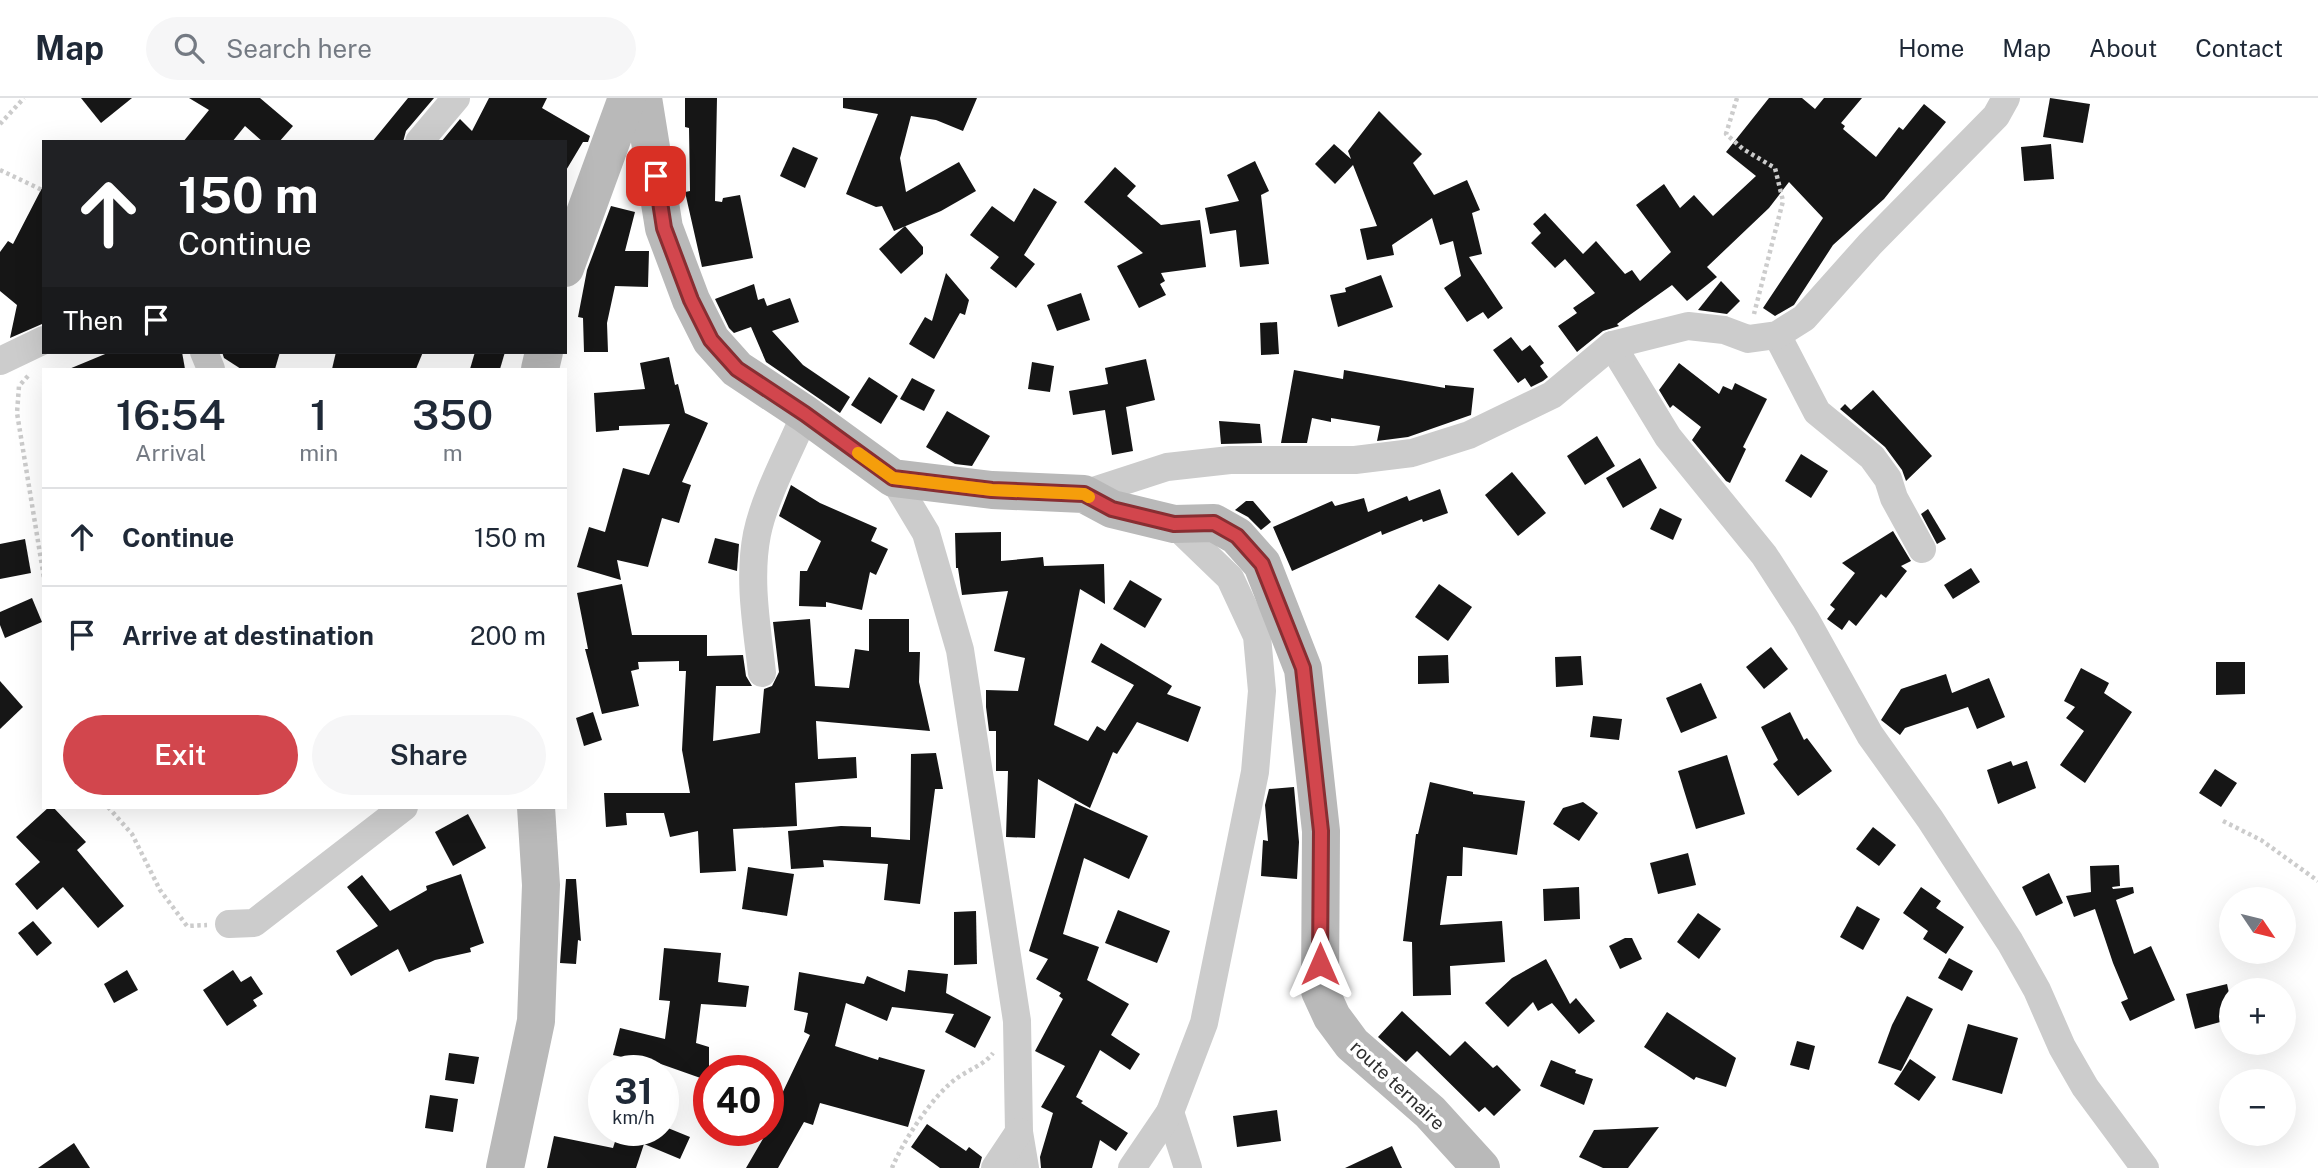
<!DOCTYPE html>
<html lang="en">
<head>
<meta charset="utf-8">
<style>
	body { margin:0; font-family:"Public Sans",sans-serif; background:#f6f6f7; color:#1f2937; height:100vh; display:flex; flex-direction:column; font-size:26px; white-space:nowrap }
	* { box-sizing:border-box; margin:0 }
	p { font-size:23px; color:#747a83 }
	.icon { flex:none; width:38px; height:38px; fill:none; stroke:currentColor; stroke-width:2; stroke-linecap:round; stroke-linejoin:round }
	.map { position:relative; flex:1; overflow:hidden }
	.side { position:absolute; left:42px; top:270px; width:525px; height:441px; display:flex; flex-direction:column; background:#fff; border-radius:0px; box-shadow:0 7px 28px #0002 }
	.side>* { flex:none }
	.banner { position:absolute; left:42px; top:42px; width:525px; height:214px; border-radius:0px; box-shadow:0 7px 28px #0002; background:#202124; color:#fff; overflow:hidden }
	.needle { width:46px; rotate:125deg }
	.tools { position:absolute; left:2219px; top:789px; display:grid; gap:14px }
	.tools a { display:grid; place-items:center; width:77px; height:77px; border-radius:50%; background:#fff; box-shadow:0 7px 28px #0002; font-size:35px }
	.speed { position:absolute; left:588px; top:957px; display:flex; gap:14px; font-size:35px; font-weight:700; text-align:center }
	.speed>* { display:grid; place-content:center; width:91px; height:91px; border-radius:50%; background:#fff; box-shadow:0 7px 28px #0002; line-height:1 }
	.speed small { font-size:18px; font-weight:400 }
	.speed .limit { border:10px solid #d22; background:#fff; color:#111 }
	.pin { position:absolute; display:grid; place-items:center; width:60px; height:60px; color:#fff; margin:-30px; border-radius:14px; box-shadow:0 4px 10px #0006 }
	.me { position:absolute; width:77px; margin:-38px; rotate:0deg; stroke-linejoin:round; filter:drop-shadow(0 0 5px #0008) }
	.turn { display:flex; align-items:center; gap:24px; height:147px; padding:0 21px; font-size:32px }
	.turn .icon { width:91px; height:91px; stroke-width:2.5 }
	.turn b { display:block; font-size:49px; line-height:60px }
	.then { display:flex; align-items:center; height:66px; padding:0 21px; background:#0003; gap:14px; font-size:26px }
	.eta { display:flex; justify-content:space-evenly; align-items:center; height:119px; text-align:center }
	.eta b { font-size:42px; font-weight:600; line-height:49px }
	.action { display:flex; gap:14px; margin-top:auto; padding:14px 21px }
	.action a { flex:1; height:80px; border-radius:42px; background:#d2464d; color:#fff; font-size:28px; font-weight:600; line-height:80px; text-align:center }
	.action a+a { background:#f6f6f7; color:#1f2937 }
	ul { padding:0; list-style:none }
	li { display:flex; align-items:center; gap:21px; height:98px; padding:0 21px; border-top:2px solid #e0e1e3 }
	li div { flex:1 }
	li b { display:block; font-size:26px }
	li em { font-style:normal }
	header { display:flex; align-items:center; gap:42px; box-sizing:border-box; height:98px; padding:0 35px; background:#fff; border-bottom:2px solid #e0e1e3 }
	header strong { font-size:33px }
	nav { display:flex; gap:38px; margin-inline-start:auto; font-size:24px }
	.search { width:490px; height:63px; background:#f6f6f7; display:flex; align-items:center; gap:18px; box-sizing:border-box; padding:0 24px; border-radius:38px; color:#747a83; font-size:26px }
	.map>svg:first-child { display:block }
	.building { fill:#161616 }
	.lines { fill:none; stroke-linecap:round; stroke-linejoin:round }
	.path { stroke:#ccc; stroke-width:4.5; stroke-dasharray:3.5 3.5; stroke-linecap:butt }
	.street { stroke:#ccc; stroke-width:28 }
	.secondary { stroke:#b9b9b9; stroke-width:38 }
	.route-casing { stroke:#882e32; stroke-width:18 }
	.route { stroke:#d2464d; stroke-width:12 }
	.slow { stroke:#f59e0b; stroke-width:12 }
	.labels { text-anchor:middle; dominant-baseline:central; stroke-width:7; stroke-linejoin:round; paint-order:stroke }
	.street-label { font-size:19px; fill:#2f2f2f; stroke:#fff }
</style>
</head>
<body>
<header>
<strong>Map</strong>
<div class="search"><svg class="icon" aria-label="search" viewBox="0 0 24 24"><circle cx="10" cy="10" r="6"/><path d="M15 15l6 6"/></svg>Search here</div>
<nav><a>Home</a><a>Map</a><a>About</a><a>Contact</a></nav>
</header>
<div class="map">
<svg width="2318" height="1070" viewBox="0 0 2318 1070">
	<rect width="100%" height="100%" fill="#fff"/>
	<g class="building">
		<polygon points="81,0 132,0 101,25"/>
		<polygon points="189,0 260,0 293,28 279,44 263,44 245,28 232,44 183,44 209,12"/>
		<polygon points="408,0 434,0 406,33 403,44 372,44"/>
		<polygon points="489,0 547,0 542,10 590,38 588,44 583,44 565,74 565,44 441,44 460,21 472,33"/>
		<polygon points="685,0 717,0 715,103 722,104 723,100 740,97 753,160 702,169 685,94 690,93 689,30 685,29"/>
		<polygon points="843,0 977,0 963,33 936,22 911,18 900,60 906,94 959,64 976,93 941,113 894,133 882,108 876,109 846,96 878,16 843,10"/>
		<polygon points="1769,0 1802,0 1815,11 1824,0 1862,0 1841,25 1845,28 1843,31 1876,59 1899,29 1903,32 1924,6 1946,24 1884,101 1833,147 1794,207 1775,218 1763,210 1823,120 1789,84 1769,110 1707,169 1717,179 1687,203 1672,187 1617,226 1619,228 1603,233 1577,254 1558,228 1577,215 1573,210 1595,195 1565,161 1555,170 1531,145 1541,135 1533,126 1545,115 1583,156 1596,143 1625,176 1632,172 1640,183 1671,154 1636,107 1664,86 1680,110 1694,97 1713,118 1756,78 1726,54"/>
		<polygon points="2050,0 2090,6 2083,45 2043,39"/>
		<polygon points="1379,13 1422,56 1413,65 1434,97 1467,82 1480,112 1472,115 1482,156 1469,159 1503,210 1488,221 1483,214 1467,224 1444,190 1461,178 1453,143 1440,147 1432,120 1392,147 1394,157 1367,162 1360,131 1377,128 1353,67 1335,86 1315,66 1334,46 1351,61 1348,53"/>
		<polygon points="2051,46 2054,81 2024,83 2021,49"/>
		<polygon points="793,49 818,60 805,90 780,78"/>
		<polygon points="1255,63 1269,93 1261,97 1269,166 1240,169 1236,132 1210,136 1205,110 1239,103 1227,77"/>
		<polygon points="1115,69 1136,88 1127,98 1161,127 1200,122 1206,169 1161,175 1165,183 1160,186 1166,197 1139,210 1117,168 1143,155 1084,104"/>
		<polygon points="44,86 42,226 10,240 17,207 0,193 0,154 8,143 13,146"/>
		<polygon points="1034,90 1057,104 1024,157 1035,166 1016,190 990,170 999,159 970,137 992,108 1014,124"/>
		<polygon points="611,108 635,114 625,153 649,153 648,189 615,188 607,225 608,254 584,254 583,220 578,219 587,172"/>
		<polygon points="905,128 923,149 923,156 901,176 879,151"/>
		<polygon points="946,175 969,202 965,217 960,215 934,261 909,246 925,219 932,223"/>
		<polygon points="1381,177 1393,209 1338,229 1330,197 1346,194 1345,190"/>
		<polygon points="1721,183 1740,203 1727,216 1698,212"/>
		<polygon points="754,186 758,202 764,200 767,208 790,200 799,224 772,233 803,267 850,299 840,315 766,264 751,229 734,235 729,230 715,201"/>
		<polygon points="1081,195 1090,222 1057,233 1047,207"/>
		<polygon points="1277,224 1279,256 1261,257 1260,225"/>
		<polygon points="1511,239 1522,253 1530,247 1544,265 1540,268 1548,279 1543,283 1531,289 1525,280 1518,285 1493,252"/>
		<polygon points="110,254 182,254 185,271 69,271"/>
		<polygon points="222,254 280,254 275,271 241,271 224,260"/>
		<polygon points="336,254 423,254 416,271 332,271"/>
		<polygon points="475,254 505,254 500,271 470,271"/>
		<polygon points="669,259 675,287 678,286 685,315 708,325 682,384 691,387 679,425 662,420 648,469 617,462 621,482 577,469 589,429 605,434 623,370 649,377 670,326 619,328 619,332 596,334 594,295 645,291 640,265"/>
		<polygon points="1146,261 1155,302 1126,309 1133,353 1112,357 1105,312 1073,317 1069,293 1108,286 1105,270"/>
		<polygon points="1032,264 1054,268 1050,294 1028,291"/>
		<polygon points="1679,265 1719,296 1723,288 1732,292 1735,285 1767,301 1743,349 1746,351 1730,385 1726,383 1692,342 1701,329 1673,307 1670,310 1659,292"/>
		<polygon points="1294,272 1343,281 1344,272 1445,290 1445,287 1474,290 1471,317 1408,339 1377,343 1380,328 1331,320 1331,324 1312,320 1307,345 1281,345"/>
		<polygon points="869,279 898,298 881,326 851,307"/>
		<polygon points="912,280 935,292 924,313 900,301"/>
		<polygon points="1873,292 1932,358 1906,383 1902,372 1885,349 1840,311 1845,306 1851,312"/>
		<polygon points="947,313 990,338 972,368 955,366 926,349"/>
		<polygon points="1219,323 1260,326 1262,345 1221,346"/>
		<polygon points="1597,338 1615,368 1585,387 1567,358"/>
		<polygon points="1801,356 1828,373 1811,400 1785,383"/>
		<polygon points="1640,360 1657,390 1623,410 1606,380"/>
		<polygon points="1512,374 1546,415 1518,438 1485,397"/>
		<polygon points="791,387 820,405 877,430 871,443 888,451 876,477 870,474 862,512 826,504 826,509 799,508 800,473 807,473 821,443 779,418"/>
		<polygon points="1440,391 1448,415 1423,424 1422,421 1382,437 1381,433 1292,473 1273,429 1332,403 1335,408 1364,400 1368,414 1407,398 1409,403"/>
		<polygon points="1246,403 1253,403 1271,424 1261,432 1248,419 1235,412"/>
		<polygon points="1660,410 1682,421 1673,442 1650,431"/>
		<polygon points="1928,411 1946,441 1937,446 1921,416"/>
		<polygon points="1893,433 1911,463 1901,468 1907,473 1886,500 1881,496 1856,528 1849,522 1842,532 1827,521 1835,511 1830,507 1855,475 1842,465"/>
		<polygon points="1001,434 1001,463 1043,459 1044,468 1104,466 1105,506 1080,491 1054,627 1088,643 1097,628 1105,633 1134,587 1091,564 1101,545 1172,588 1167,596 1201,609 1188,644 1137,624 1117,656 1113,654 1090,710 1038,681 1035,740 1006,739 1008,673 996,673 996,633 989,633 986,609 986,592 1018,593 1025,560 994,553 1008,493 962,497 958,470 956,470 955,435"/>
		<polygon points="715,440 739,446 737,473 708,465"/>
		<polygon points="25,441 31,475 0,481 0,446"/>
		<polygon points="1971,470 1980,484 1953,501 1944,487"/>
		<polygon points="1130,482 1162,501 1145,530 1113,511"/>
		<polygon points="622,486 632,537 707,537 707,558 743,557 746,578 752,588 716,588 713,643 760,635 764,591 772,588 779,574 773,524 810,521 815,588 849,590 855,551 869,553 869,521 909,521 909,554 920,554 919,584 930,633 816,623 818,661 856,659 857,680 795,685 797,728 733,731 736,773 700,775 698,733 670,739 664,715 626,715 627,727 606,729 604,695 690,695 682,652 686,573 679,573 679,563 638,564 639,571 631,573 639,608 602,616 585,551 588,551 577,495"/>
		<polygon points="1439,486 1472,509 1448,543 1415,519"/>
		<polygon points="32,500 42,524 5,540 0,527 0,514"/>
		<polygon points="1771,549 1788,571 1764,591 1746,569"/>
		<polygon points="1448,557 1449,585 1418,586 1418,558"/>
		<polygon points="1581,558 1583,587 1556,589 1555,559"/>
		<polygon points="2216,564 2245,564 2245,596 2216,597"/>
		<polygon points="2081,570 2109,585 2104,595 2132,614 2085,685 2060,667 2084,633 2066,620 2075,609 2064,603"/>
		<polygon points="1946,576 1952,595 1989,580 2005,619 1977,631 1968,609 1905,630 1900,637 1881,622 1901,591"/>
		<polygon points="0,583 23,609 0,631"/>
		<polygon points="1701,585 1717,620 1681,635 1666,600"/>
		<polygon points="593,614 602,642 584,648 576,620"/>
		<polygon points="1790,614 1804,642 1807,640 1832,673 1798,698 1773,666 1778,662 1761,629"/>
		<polygon points="1593,618 1622,621 1619,642 1590,639"/>
		<polygon points="936,655 943,691 935,691 920,806 884,802 888,766 823,762 824,769 791,771 788,733 841,728 871,729 871,739 910,742 911,656"/>
		<polygon points="1727,657 1745,716 1696,731 1678,673"/>
		<polygon points="2011,663 2013,668 2027,663 2036,690 1998,706 1987,672"/>
		<polygon points="2215,671 2237,685 2221,709 2199,695"/>
		<polygon points="1430,684 1473,694 1473,696 1525,703 1517,757 1463,749 1462,778 1447,778 1440,827 1502,823 1505,864 1450,868 1451,897 1413,898 1412,844 1403,843 1416,736 1418,736"/>
		<polygon points="1294,689 1299,744 1297,781 1261,778 1263,742 1268,743 1265,707 1269,691"/>
		<polygon points="1583,704 1598,715 1579,743 1553,726 1563,710"/>
		<polygon points="1075,705 1148,738 1129,781 1084,760 1063,836 1099,849 1087,882 1129,906 1111,937 1140,956 1130,972 1100,952 1076,999 1083,1003 1081,1005 1128,1035 1116,1053 1100,1042 1092,1070 1041,1070 1040,1059 1053,1015 1041,1009 1065,968 1035,953 1063,901 1059,898 1061,895 1036,881 1048,861 1029,853"/>
		<polygon points="49,709 53,709 86,744 77,752 124,808 98,830 63,789 37,812 15,786 40,764 16,739"/>
		<polygon points="468,716 486,750 453,768 435,734"/>
		<polygon points="1873,729 1896,747 1879,768 1856,751"/>
		<polygon points="1688,755 1696,787 1658,796 1650,765"/>
		<polygon points="2119,767 2120,788 2112,789 2113,791 2133,789 2134,795 2116,802 2134,856 2151,848 2175,902 2130,923 2121,904 2128,901 2113,865 2095,811 2074,819 2066,798 2091,794 2090,768"/>
		<polygon points="748,769 794,776 787,818 742,811"/>
		<polygon points="2049,775 2063,805 2036,818 2022,789"/>
		<polygon points="461,776 484,845 470,850 471,854 435,862 409,874 398,851 351,878 336,853 378,828 347,789 362,777 390,813 427,792 426,788"/>
		<polygon points="566,781 576,781 581,843 578,842 576,866 560,865"/>
		<polygon points="1579,789 1580,821 1544,823 1543,791"/>
		<polygon points="1921,789 1941,803 1936,810 1964,829 1946,856 1923,841 1928,833 1903,815"/>
		<polygon points="1857,808 1880,821 1863,852 1840,839"/>
		<polygon points="1118,812 1170,833 1157,865 1105,845"/>
		<polygon points="976,813 977,866 954,867 954,814"/>
		<polygon points="1698,815 1721,831 1699,861 1677,844"/>
		<polygon points="33,823 52,845 37,858 18,835"/>
		<polygon points="1625,840 1632,840 1642,861 1620,871 1609,848"/>
		<polygon points="664,850 721,855 718,884 749,888 746,909 701,906 696,945 709,949 709,983 658,965 658,967 613,957 620,930 665,941 670,903 659,902"/>
		<polygon points="1949,860 1973,873 1962,893 1938,880"/>
		<polygon points="1546,861 1570,906 1576,900 1595,923 1579,936 1552,905 1538,913 1533,904 1508,929 1485,905 1512,880"/>
		<polygon points="127,872 138,892 114,905 104,886"/>
		<polygon points="233,872 241,884 251,878 263,896 253,902 257,908 227,928 203,892"/>
		<polygon points="908,872 948,876 946,895 991,919 975,950 945,934 954,916 892,909 887,923 846,905 835,948 878,962 879,959 925,972 908,1029 820,1005 813,1027 804,1024 778,1070 746,1070 768,1032 781,1003 779,1002 810,937 804,934 808,915 794,912 799,874 864,886 867,878 905,894"/>
		<polygon points="2227,886 2231,904 2231,921 2195,931 2186,896"/>
		<polygon points="1907,898 1933,911 1901,973 1878,965 1892,927"/>
		<polygon points="1402,913 1450,958 1465,943 1493,970 1497,967 1521,992 1494,1018 1485,1009 1479,1014 1417,953 1406,964 1378,939"/>
		<polygon points="1667,914 1736,960 1726,989 1696,979 1694,982 1644,949"/>
		<polygon points="1968,926 2018,940 2002,996 1952,982"/>
		<polygon points="1797,943 1815,948 1809,972 1790,967"/>
		<polygon points="449,955 479,959 474,986 445,982"/>
		<polygon points="1910,961 1936,979 1919,1003 1894,986"/>
		<polygon points="1551,962 1576,972 1575,975 1593,981 1584,1007 1540,988"/>
		<polygon points="430,997 458,1001 453,1034 425,1030"/>
		<polygon points="1277,1012 1281,1043 1237,1049 1233,1018"/>
		<polygon points="927,1026 966,1053 969,1049 982,1059 979,1070 940,1070 911,1049"/>
		<polygon points="663,1028 690,1039 680,1061 644,1046 636,1070 547,1070 554,1038 613,1050 618,1034 614,1032 663,1032"/>
		<polygon points="1659,1029 1628,1070 1603,1070 1579,1059 1594,1032"/>
		<polygon points="74,1045 90,1070 38,1070"/>
		<polygon points="1392,1048 1402,1070 1345,1070"/>
	</g>
	<g class="lines">
		<g class="path">
			<polyline points="1737,0 1726,36 1743,51 1775,70 1783,103 1754,216"/>
			<polyline points="0,26 24,0"/>
			<polyline points="0,72 44,93"/>
			<polyline points="28,278 19,288 17,315 44,480"/>
			<polyline points="108,709 132,736 160,792 187,828 207,827"/>
			<polyline points="2223,723 2261,742 2318,783"/>
			<path d="M892,1070C903,1043 933,997 957,980C970,971 984,967 993,955"/>
		</g>
		<g class="street">
			<polyline points="419,44 456,0"/>
			<polyline points="1777,237 1817,314 1872,359 1888,381 1894,400 1922,451"/>
			<polyline points="1612,247 1668,339 1764,457 1806,522 1870,637 1930,721 2010,844 2037,892 2062,949 2085,989 2145,1070"/>
			<polyline points="204,254 211,271"/>
			<polyline points="0,263 44,242"/>
			<polyline points="893,380 926,435 960,552 1017,923 1019,1034 1025,1070"/>
			<polyline points="1084,396 1167,369 1230,362 1355,362 1412,355 1469,337 1552,297 1612,247 1688,228 1724,232 1748,241 1777,237 1804,220 1870,146 1996,18 2006,0"/>
			<path d="M762,575C757,529 748,482 757,436C765,397 790,353 805,316"/>
			<polyline points="229,826 254,825 404,709"/>
			<polyline points="1170,1014 1188,1070"/>
			<polyline points="995,1070 1019,1034"/>
			<polyline points="1132,1070 1170,1014 1204,925 1255,674 1262,593 1257,538 1230,480 1174,426"/>
		</g>
		<g class="secondary">
			<polyline points="643,0 664,130 691,202 711,242 737,271 805,316 893,380 992,392 1084,396 1112,411 1174,426 1214,425 1237,438 1262,466 1303,571 1321,733 1320,893 1332,919 1352,946 1430,1014 1481,1070"/>
			<polyline points="565,170 627,0"/>
			<polyline points="540,271 544,254"/>
			<polyline points="505,1070 536,923 541,787 536,709"/>
		</g>
	</g>
	<g class="lines">
		<g class="route-casing">
			<polyline id="route" points="656,78 664,130 691,202 711,242 737,271 805,316 893,380 992,392 1084,396 1112,411 1174,426 1214,425 1237,438 1262,466 1303,570 1321,733 1320,866"/>
		</g>
		<use href="#route" class="route"/>
		<polyline class="slow" points="858,355 893,380 992,392 1084,396 1089,399"/>
	</g>
	<g class="labels">
		<g class="street-label">
			<text transform="translate(1398 987) rotate(43)">route ternaire</text>
		</g>
	</g>
</svg>
<div class="tools">
<a><svg class="needle" viewBox="-14 -14 28 28"><path d="M0-13l5 13h-10z" fill="#e53935"/><path d="M0 13l5-13h-10z" fill="#747a83"/></svg></a>
<a>+</a>
<a>−</a>
</div>
<div class="speed"><div>31<small>km/h</small></div><div class="limit">40</div></div>
<div class="pin" style="left:656px;top:78px;background:#d93025"><svg class="icon" aria-label="arrive" viewBox="0 0 24 24"><path d="M6 21V4h12l-3 4 3 4H6"/></svg></div>
<svg class="me" style="left:1320px;top:866px" viewBox="-20 -20 40 40"><path d="M0-17L14 15 0 8-14 15z" fill="#d2464d" stroke="#fff" stroke-width="4"/></svg>
<div class="banner">
<div class="turn"><svg class="icon" aria-label="ahead" viewBox="0 0 24 24"><path d="M12 20V5M6 11l6-6 6 6"/></svg><div><b>150 m</b>Continue</div></div>
<div class="then">Then<svg class="icon" aria-label="arrive" viewBox="0 0 24 24"><path d="M6 21V4h12l-3 4 3 4H6"/></svg></div>
</div>
<section class="side">
<div class="eta">
<div><b>16:54</b><p>Arrival</p></div>
<div><b>1</b><p>min</p></div>
<div><b>350</b><p>m</p></div>
</div>
<ul>
<li><svg class="icon" aria-label="ahead" viewBox="0 0 24 24"><path d="M12 20V5M6 11l6-6 6 6"/></svg><div><b>Continue</b></div><em>150 m</em></li>
<li><svg class="icon" aria-label="arrive" viewBox="0 0 24 24"><path d="M6 21V4h12l-3 4 3 4H6"/></svg><div><b>Arrive at destination</b></div><em>200 m</em></li>
</ul>
<div class="action"><a>Exit</a><a>Share</a></div>
</section>
</div>
</body>
</html>
